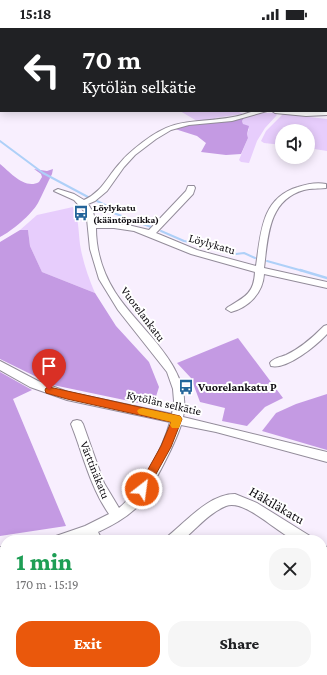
<!DOCTYPE html>
<html lang="en">
<head>
<meta charset="utf-8">
<style>
	body { margin:0; font-family:"Crimson Pro",serif; background:#f6f6f6; color:#202124; height:100vh; display:flex; flex-direction:column; font-size:15px; white-space:nowrap }
	* { box-sizing:border-box; margin:0 }
	p { font-size:13px; color:#757577 }
	.icon { flex:none; width:22px; height:22px; fill:none; stroke:currentColor; stroke-width:2; stroke-linecap:round; stroke-linejoin:round }
	.map { position:relative; flex:1; overflow:hidden }
	.sheet { position:absolute; left:0px; top:507px; width:327px; height:140px; display:flex; flex-direction:column; background:#fff; border-radius:16px 16px 0 0; box-shadow:0 2px 10px #0003 }
	.sheet>* { flex:none }
	.top-card { position:absolute; left:0px; top:0px; width:327px; height:84px; box-shadow:0 2px 10px #0003; background:#202124; color:#fff; overflow:hidden }
	.controls { position:absolute; left:275px; top:96px; display:grid; gap:8px }
	.controls a { display:grid; place-items:center; width:40px; height:40px; border-radius:50%; background:#fff; box-shadow:0 2px 10px #0003; font-size:20px }
	.pin { position:absolute; display:grid; place-items:center; width:34px; height:34px; color:#fff; margin:-41px -17px; border-radius:50% 50% 50% 0; rotate:-45deg; box-shadow:0 0 4px #0007 }
	.pin .icon { rotate:45deg }
	.me { position:absolute; width:44px; margin:-22px; rotate:30deg; stroke-linejoin:round; filter:drop-shadow(0 0 3px #0008) }
	.turn { display:flex; align-items:center; gap:14px; height:84px; padding:0 16px; font-size:18px }
	.turn .icon { width:52px; height:52px; stroke-width:2.5 }
	.turn b { display:block; font-size:28px; line-height:34px }
	.round { display:grid; place-items:center; flex:none; width:42px; height:42px; border-radius:16px; background:#f6f6f6 }
	.summary { display:flex; align-items:center; justify-content:space-between; height:68px; padding:0 16px }
	h1 { font-size:24px; font-weight:800; line-height:30px; color:#1e9e55 }
	.cta { display:flex; gap:8px; margin-top:auto; padding:8px 16px }
	.cta a { flex:1; height:46px; border-radius:16px; background:#ea580c; color:#fff; font-size:16px; font-weight:800; line-height:46px; text-align:center }
	.cta a+a { background:#f6f6f6; color:#202124 }
	.status { display:flex; justify-content:space-between; align-items:center; height:28px; padding:0 20px; background:#fff; direction:ltr }
	.status svg { height:11px; fill:currentColor }
	.map>svg:first-child { display:block }
	.green { fill:#e7cdfc }
	.forest { fill:#c49ae3 }
	.lines { fill:none; stroke-linecap:round; stroke-linejoin:round }
	.stream-far1 { stroke:#aed0f8; stroke-width:2 }
	.stream { stroke:#aed0f8; stroke-width:2.5 }
	.minor-casing { stroke:#938c9a; stroke-width:2 }
	.minor { fill:#fff; fill-rule:evenodd }
	.route { fill:#ea580c; stroke:#983908 }
	.slow { fill:#f59e0b }
	.labels { text-anchor:middle; dominant-baseline:central; stroke-width:4; stroke-linejoin:round; paint-order:stroke }
	.far-poi-label { font-size:10px; font-weight:bold; fill:#0d0a0f; stroke:#fff; text-anchor:start }
	.street-label { font-size:12px; fill:#0d0a0f; stroke:#fff }
	.poi-label { font-size:12px; font-weight:bold; fill:#0d0a0f; stroke:#fff; text-anchor:start }
	.near-street-label { font-size:14px; fill:#0d0a0f; stroke:#fff }
</style>
</head>
<body>
<div class="status"><b>15:18</b><svg viewBox="0 0 49 12"><path d="M0 12V9h3v3zM5 12V6h3v6zM10 12V3h3v9zM15 12V0h3v12zM26 1h20v11H26zM47 4h2v5h-2z"/></svg></div>
<div class="map">
<svg width="327" height="647" viewBox="0 0 327 647">
	<rect width="100%" height="100%" fill="#f8effe"/>
	<g class="green">
		<polygon points="180,83 237,83 243,86 215,90 215,92 197,93"/>
		<polygon points="263,85 275,85 277,87 265,100 257,113 249,135 241,134 239,132 248,110 247,106 249,101 243,96 242,93 244,90"/>
		<polygon points="283,86 327,91 327,123 308,120 308,103 282,103 282,117 264,115 261,113 266,103"/>
		<path d="M73,179C80,193 78,208 81,222C84,237 89,251 95,265L42,244L30,218L28,202H20L37,187Z"/>
	</g>
	<g class="forest">
		<polygon points="21,0 256,0 19,1"/>
		<polygon points="244,90 242,93 243,96 249,98 247,106 248,110 241,126 226,127 201,124 206,115 197,108 175,101 183,97"/>
		<path d="M0,136C10,144 25,162 39,154L42,149L41,146L34,141L47,143L53,141L52,146C47,156 43,165 38,175C31,187 12,203 0,209Z"/>
		<polygon points="20,202 28,202 30,218 42,244 95,265 116,298 149,334 159,359 153,378 53,357 0,331 0,214"/>
		<polygon points="238,310 283,370 265,379 247,398 222,393 225,380 200,374 191,350 177,335"/>
		<polygon points="0,344 32,362 13,371 66,498 0,508"/>
		<polygon points="327,366 327,422 262,403 276,385 296,376"/>
		<polygon points="322,621 327,623 327,647 36,647 38,642 322,642"/>
	</g>
	<g class="lines">
		<g class="stream-far1">
			<polyline points="0,113 43,145 88,169"/>
			<polyline points="97,173 109,179 111,184 151,199"/>
			<polyline points="161,203 184,213 206,217 236,226 244,225 255,230"/>
			<polyline points="267,233 303,243"/>
		</g>
		<polyline class="stream" points="300,242 327,250"/>
		<g class="minor-casing">
			<g id="minor">
				<path d="M254,83H267L232,93L189,97L171,102L156,111L135,127L124,139L107,163L95,173L88,176L93,184L96,195L128,197L149,202L186,163L188,158H194L195,160L193,166L156,205L197,222L256,238C261,205 261,170 298,159C307,156 317,154 326,156V160C319,161 311,160 304,162C268,172 268,209 264,240L327,254V260L264,246C263,265 249,279 231,284L226,281L228,279C245,269 254,265 255,244L191,226L134,203L114,200H96C96,223 103,245 115,264C139,302 194,339 183,389L327,424V434L216,404L181,397C175,416 149,468 135,481C124,491 111,498 98,504L102,512H89L87,509L78,512H55L56,508L85,498L109,486C90,459 83,426 71,396L73,393L77,392L81,393L83,396L104,455L119,480C140,463 163,420 170,394L67,372L30,359L0,342V333L38,353L68,364L172,386L174,373L173,361L167,344L118,282L99,251L90,221L87,191L85,184L74,172L54,163L58,161L74,166L84,172C102,164 107,149 120,135C126,127 134,121 143,114C177,88 194,96 233,89C240,88 247,85 254,83Z"/>
				<polygon points="272,83 327,83 327,87 306,88 275,85"/>
				<path d="M327,297V306C317,317 287,342 271,338L270,335C273,330 281,329 286,327C301,320 313,309 324,298Z"/>
				<path d="M235,466L257,475L310,508L311,512C306,512 298,513 293,511C276,504 245,471 226,478C209,485 196,501 183,512H167L168,508C187,493 209,466 235,466Z"/>
				<polygon points="322,517 327,519 327,532 322,530"/>
				<rect x="0" y="519" width="5" height="12"/>
			</g>
		</g>
		<use href="#minor" class="minor"/>
	</g>
	<polygon class="route" points="49,359 180,388 182,391 171,419 146,464 142,466 139,464 137,461 161,418 171,394 67,371 46,365 45,362 46,360"/>
	<polygon class="slow" points="142,380 180,388 182,391 179,400 172,400 170,397 171,394 139,386 137,383 139,381"/>
	<defs>
		<g id="bus-bare" transform="scale(1.2)"><path d="M-5-6H5V4H4V6H2V4H-2V6H-4V4H-5ZM-3.5-4V0h7V-4ZM-3.5 1.2v1.5H-2V1.2ZM2 1.2v1.5H3.5V1.2Z" fill="#23649a" stroke="#fff" stroke-width="2.5" paint-order="stroke"/></g>
	</defs>
	<g fill-rule="evenodd">
		<use href="#bus-bare" x="81" y="185"/>
		<use href="#bus-bare" x="186" y="359"/>
	</g>
	<g class="labels">
		<g class="far-poi-label">
			<text x="93" y="179">Löylykatu<tspan x="93" dy="12">(kääntöpaikka)</tspan></text>
		</g>
		<g class="street-label">
			<text transform="translate(212 216) rotate(16)">Löylykatu</text>
			<text transform="translate(143 286) rotate(53)">Vuorelankatu</text>
			<text transform="translate(164 375) rotate(13)">Kytölän selkätie</text>
			<text transform="translate(95 442) rotate(68)">Värttinäkatu</text>
		</g>
		<g class="poi-label">
			<text x="198" y="359">Vuorelankatu P</text>
		</g>
		<g class="near-street-label">
			<text transform="translate(277 477) rotate(30)">Häkiläkatu</text>
		</g>
	</g>
</svg>
<div class="controls">
<a><svg class="icon" aria-label="sound" viewBox="0 0 24 24"><path d="M4 9h4l5-4v14l-5-4H4zM17 9q2 3 0 6"/></svg></a>
</div>
<div class="pin" style="left:49px;top:362px;background:#d93025"><svg class="icon" aria-label="arrive" viewBox="0 0 24 24"><path d="M6 21V4h12l-3 4 3 4H6"/></svg></div>
<svg class="me" style="left:142px;top:461px" viewBox="-20 -20 40 40"><circle r="17" fill="#ea580c" stroke="#fff" stroke-width="3"/><path d="M0-11L8 9 0 5-8 9z" fill="#fff"/></svg>
<div class="top-card">
<div class="turn"><svg class="icon" aria-label="left" viewBox="0 0 24 24"><path d="M17 20v-9H6M10 6l-5 5 5 5"/></svg><div><b>70 m</b>Kytölän selkätie</div></div>
</div>
<section class="sheet">
<div class="summary"><div><h1>1 min</h1><p>170 m · 15:19</p></div><a class="round"><svg class="icon" aria-label="close" viewBox="0 0 24 24"><path d="M6 6l12 12M18 6L6 18"/></svg></a></div>
<div class="cta"><a>Exit</a><a>Share</a></div>
</section>
</div>
</body>
</html>
